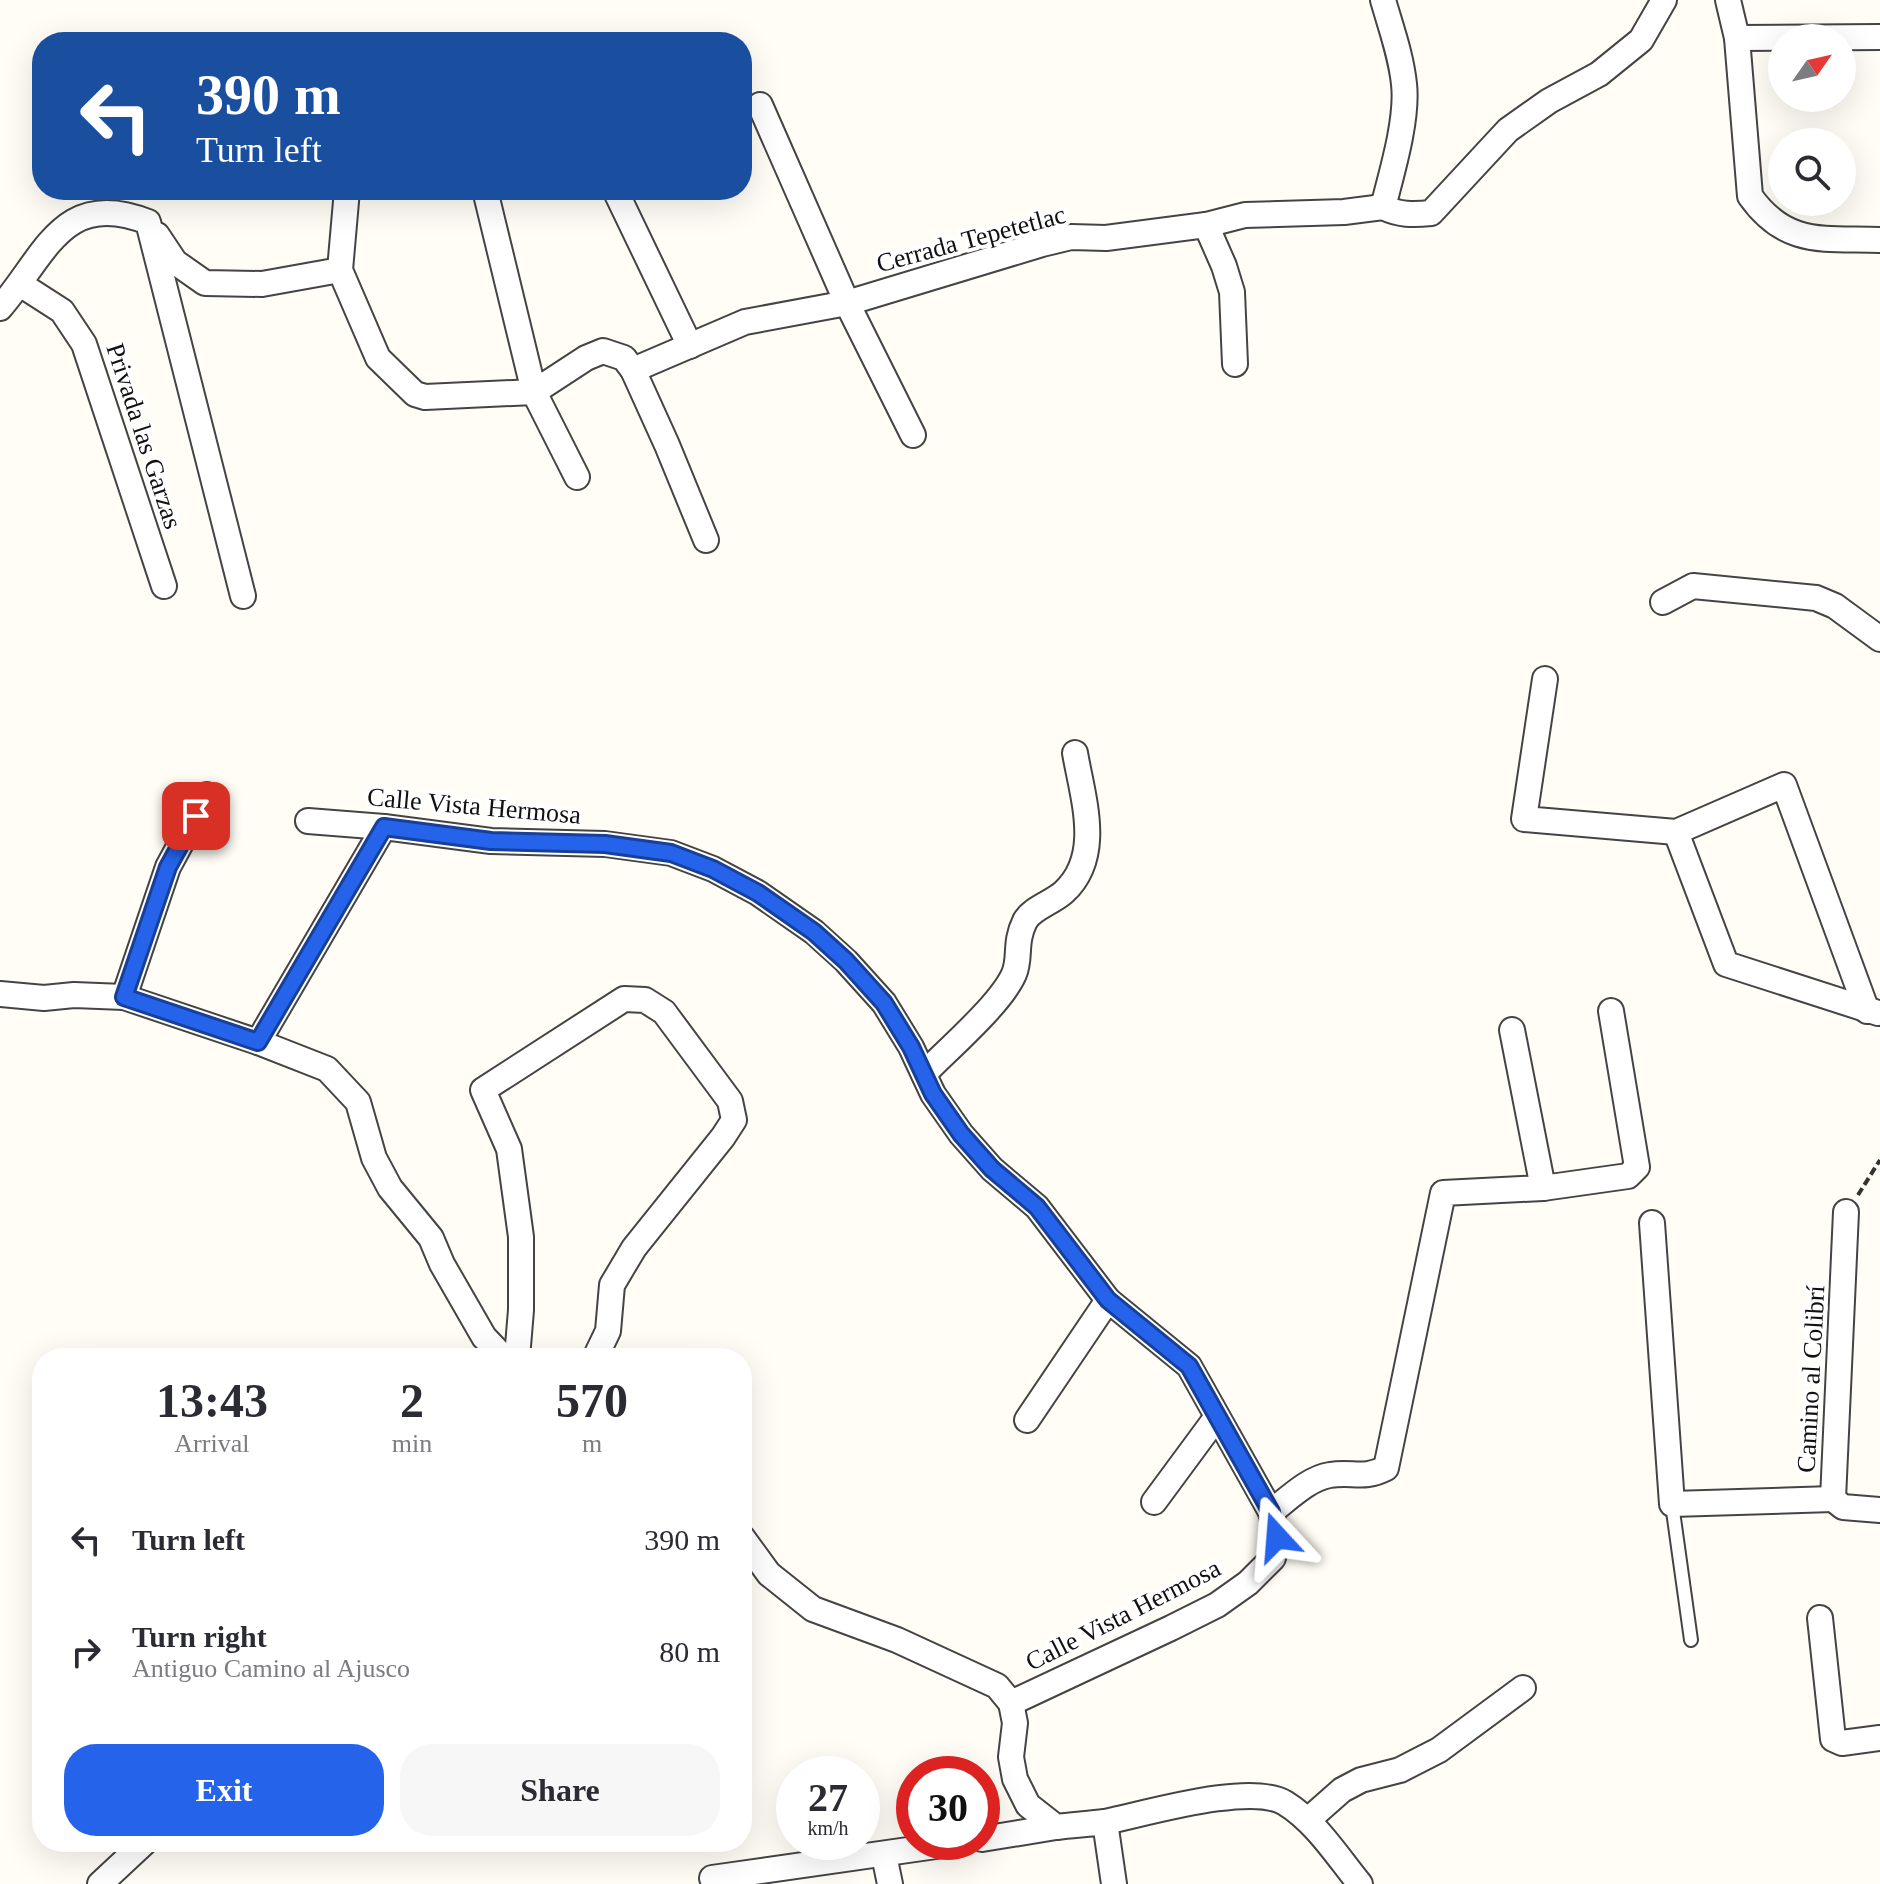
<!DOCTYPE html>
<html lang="en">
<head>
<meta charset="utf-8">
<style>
	body { margin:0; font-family:Georgia,serif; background:#f7f7f7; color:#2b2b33; height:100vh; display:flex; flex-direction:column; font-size:30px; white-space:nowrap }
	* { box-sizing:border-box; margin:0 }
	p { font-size:26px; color:#7c7c81 }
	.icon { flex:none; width:44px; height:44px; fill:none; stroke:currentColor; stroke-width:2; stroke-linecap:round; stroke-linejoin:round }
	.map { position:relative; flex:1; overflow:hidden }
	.sheet { position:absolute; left:32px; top:1348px; width:720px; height:504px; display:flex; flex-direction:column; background:#fff; border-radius:32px; box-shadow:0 8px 32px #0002 }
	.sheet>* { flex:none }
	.hud { position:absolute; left:32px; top:32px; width:720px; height:168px; border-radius:32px; box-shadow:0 8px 32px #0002; background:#1a4fa0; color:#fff; overflow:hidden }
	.needle { width:52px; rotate:56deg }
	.fabs { position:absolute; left:1768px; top:24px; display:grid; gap:16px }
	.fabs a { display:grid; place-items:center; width:88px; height:88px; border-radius:50%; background:#fff; box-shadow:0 8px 32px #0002; font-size:40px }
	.speed { position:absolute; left:776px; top:1756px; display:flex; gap:16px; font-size:40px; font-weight:700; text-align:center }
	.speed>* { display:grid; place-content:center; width:104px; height:104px; border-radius:50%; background:#fff; box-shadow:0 8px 32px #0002; line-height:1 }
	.speed small { font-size:20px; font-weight:400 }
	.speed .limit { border:12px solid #d22; background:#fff; color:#111 }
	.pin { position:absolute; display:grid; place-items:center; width:68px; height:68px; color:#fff; margin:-34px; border-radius:16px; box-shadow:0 4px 12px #0006 }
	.me { position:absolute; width:88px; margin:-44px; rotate:341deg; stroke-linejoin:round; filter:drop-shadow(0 0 6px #0008) }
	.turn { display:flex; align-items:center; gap:28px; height:168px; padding:0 32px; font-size:36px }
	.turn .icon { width:104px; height:104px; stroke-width:2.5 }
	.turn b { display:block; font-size:56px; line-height:68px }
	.eta { display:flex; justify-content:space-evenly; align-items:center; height:136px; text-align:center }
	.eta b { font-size:48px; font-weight:700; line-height:56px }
	.action { display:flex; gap:16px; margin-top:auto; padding:16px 32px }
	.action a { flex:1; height:92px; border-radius:32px; background:#2563eb; color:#fff; font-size:32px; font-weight:700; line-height:92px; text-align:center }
	.action a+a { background:#f7f7f7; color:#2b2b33 }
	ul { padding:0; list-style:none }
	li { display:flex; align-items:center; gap:24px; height:112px; padding:0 32px }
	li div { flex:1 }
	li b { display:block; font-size:30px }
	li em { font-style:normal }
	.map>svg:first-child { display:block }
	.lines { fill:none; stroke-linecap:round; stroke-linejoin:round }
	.lane-casing { stroke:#444; stroke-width:16 }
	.street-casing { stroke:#444; stroke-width:28 }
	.path { stroke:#333; stroke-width:4; stroke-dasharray:8 4; stroke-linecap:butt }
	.lane { stroke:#fff; stroke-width:12 }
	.street { stroke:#fff; stroke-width:24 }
	.route-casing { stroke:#184099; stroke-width:20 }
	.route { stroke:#2563eb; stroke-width:14 }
	.labels { text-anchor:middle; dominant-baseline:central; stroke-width:8; stroke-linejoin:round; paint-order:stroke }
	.street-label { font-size:26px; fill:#111; stroke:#fff }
</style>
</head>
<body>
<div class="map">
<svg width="1880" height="1884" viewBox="0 0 1880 1884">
	<rect width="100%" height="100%" fill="#fffdf5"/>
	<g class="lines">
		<g class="lane-casing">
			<polyline id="lane" points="1672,1504 1691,1640"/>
		</g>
		<g class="street-casing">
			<g id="street">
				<path d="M1383,0C1391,28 1401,55 1404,84C1408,119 1392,172 1383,207"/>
				<path d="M1728,0L1737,38L1750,196C1786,247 1824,238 1880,240"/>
				<polyline points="1737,38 1880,37"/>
				<polyline points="760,105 847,303 913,435"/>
				<polyline points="347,190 340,270 378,358 415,394 425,397 534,392 586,358 603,351 624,358 633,370 667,445 706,540"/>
				<polyline points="485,190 534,392 577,477"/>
				<polyline points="615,190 690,346"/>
				<path d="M1383,207C1399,215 1413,215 1431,213L1508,130L1549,101L1599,74L1641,40L1664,0"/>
				<polyline points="1206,225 1224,266 1232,292 1235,364"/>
				<polyline points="157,235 175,262 205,283 262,284 340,270"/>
				<polyline points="20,284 62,311 84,344 164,586"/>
				<path d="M0,308C46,255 63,188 148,222L243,596"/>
				<polyline points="633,370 745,322 847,303 1042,244 1071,237 1106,238 1206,225 1245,215 1344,212 1383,207"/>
				<polyline points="1663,602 1693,586 1816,598 1835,606 1880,639"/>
				<polyline points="1545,679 1524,819 1676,832 1784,785 1867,1011"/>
				<polyline points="308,821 384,827 491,841 605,844 671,853 713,869 758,893 814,932 846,961 884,1003 911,1047 933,1094 961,1134 992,1169 1037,1207 1108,1300 1189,1366 1271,1512 1277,1537 1273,1558 1248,1583 1217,1605 1171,1628 1011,1703"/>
				<polyline points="1676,832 1726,964 1878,1013"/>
				<polyline points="0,994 44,998 74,995 124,997 258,1042 327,1069 358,1102 374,1158 390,1188 431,1238 442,1264 484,1337 504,1358"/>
				<polyline points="124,997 168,867 207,795"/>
				<polyline points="1512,1030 1543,1188"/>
				<polyline points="258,1042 384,827"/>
				<path d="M924,1074C948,1049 1001,1004 1014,974C1021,958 1014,943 1025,921C1032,908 1052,903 1064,892C1103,856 1083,799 1075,753"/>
				<polyline points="1846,1212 1833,1499 1843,1507 1880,1510"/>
				<polyline points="1652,1223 1672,1504 1833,1499"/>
				<polyline points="517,1358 521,1310 521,1237 509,1149 483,1090 624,999 645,1000 664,1012 730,1101 734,1120 723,1137 634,1248 612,1285 608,1331 595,1358"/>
				<polyline points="1027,1420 1108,1300"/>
				<polyline points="1154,1502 1216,1418"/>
				<path d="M1271,1512C1288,1499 1309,1478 1330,1475C1353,1471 1363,1480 1386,1468L1443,1193L1543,1188L1628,1176L1637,1167L1611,1011"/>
				<path d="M742,1537L769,1574L813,1609L897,1640L997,1686L1011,1703L1015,1723L1011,1757L1015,1779L1028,1805L1056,1827C1072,1825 1089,1824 1105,1822C1145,1814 1250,1782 1285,1803C1316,1822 1337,1856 1360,1884"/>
				<polyline points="1820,1618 1833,1739 1842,1743 1880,1738"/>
				<polyline points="1308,1820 1342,1790 1361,1780 1400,1770 1439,1750 1523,1688"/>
				<polyline points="1105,1822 1114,1884"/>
				<polyline points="982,1839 1056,1827"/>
				<polyline points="884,1855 890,1884"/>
				<polyline points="712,1878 964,1842"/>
				<polyline points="100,1884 145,1842"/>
			</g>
		</g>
		<polyline class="path" points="1858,1195 1880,1160"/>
		<use href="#lane" class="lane"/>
		<use href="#street" class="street"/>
	</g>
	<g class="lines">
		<g class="route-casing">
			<polyline id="route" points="196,816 168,867 124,997 258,1042 384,827 491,841 605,844 671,853 713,869 758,893 814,932 846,961 884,1003 911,1047 933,1094 961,1134 992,1169 1037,1207 1108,1300 1189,1366 1271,1512 1277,1537"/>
		</g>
		<use href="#route" class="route"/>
	</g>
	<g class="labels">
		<g class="street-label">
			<text transform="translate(971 239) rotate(-15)">Cerrada Tepetetlac</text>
			<text transform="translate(144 436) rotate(72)">Privada las Garzas</text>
			<text transform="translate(474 806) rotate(5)">Calle Vista Hermosa</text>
			<text transform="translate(1811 1379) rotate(-87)">Camino al Colibrí</text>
			<text transform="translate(1123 1615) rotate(-27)">Calle Vista Hermosa</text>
		</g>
	</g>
</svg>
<div class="fabs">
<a><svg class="needle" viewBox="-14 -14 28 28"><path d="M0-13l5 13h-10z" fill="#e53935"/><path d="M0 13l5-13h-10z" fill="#7c7c81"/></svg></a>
<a><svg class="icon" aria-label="search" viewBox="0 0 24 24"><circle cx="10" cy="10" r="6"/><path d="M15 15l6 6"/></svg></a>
</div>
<div class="speed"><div>27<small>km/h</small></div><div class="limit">30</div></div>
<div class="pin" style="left:196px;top:816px;background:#d93025"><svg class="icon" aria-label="arrive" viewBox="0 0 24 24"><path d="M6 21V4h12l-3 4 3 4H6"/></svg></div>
<svg class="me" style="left:1277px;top:1537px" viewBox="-20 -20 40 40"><path d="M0-17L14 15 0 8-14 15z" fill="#2563eb" stroke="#fff" stroke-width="4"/></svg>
<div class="hud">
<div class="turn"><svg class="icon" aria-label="left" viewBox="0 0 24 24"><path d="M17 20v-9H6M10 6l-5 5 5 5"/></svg><div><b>390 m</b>Turn left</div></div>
</div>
<section class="sheet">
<div class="eta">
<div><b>13:43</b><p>Arrival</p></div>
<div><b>2</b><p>min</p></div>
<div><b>570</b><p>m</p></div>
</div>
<ul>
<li><svg class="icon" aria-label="left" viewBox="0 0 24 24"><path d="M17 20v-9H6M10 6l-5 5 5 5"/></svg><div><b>Turn left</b></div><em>390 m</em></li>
<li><svg class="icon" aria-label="right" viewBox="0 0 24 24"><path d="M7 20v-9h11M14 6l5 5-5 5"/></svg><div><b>Turn right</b><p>Antiguo Camino al Ajusco</p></div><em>80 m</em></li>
</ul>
<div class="action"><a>Exit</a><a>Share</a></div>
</section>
</div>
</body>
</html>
